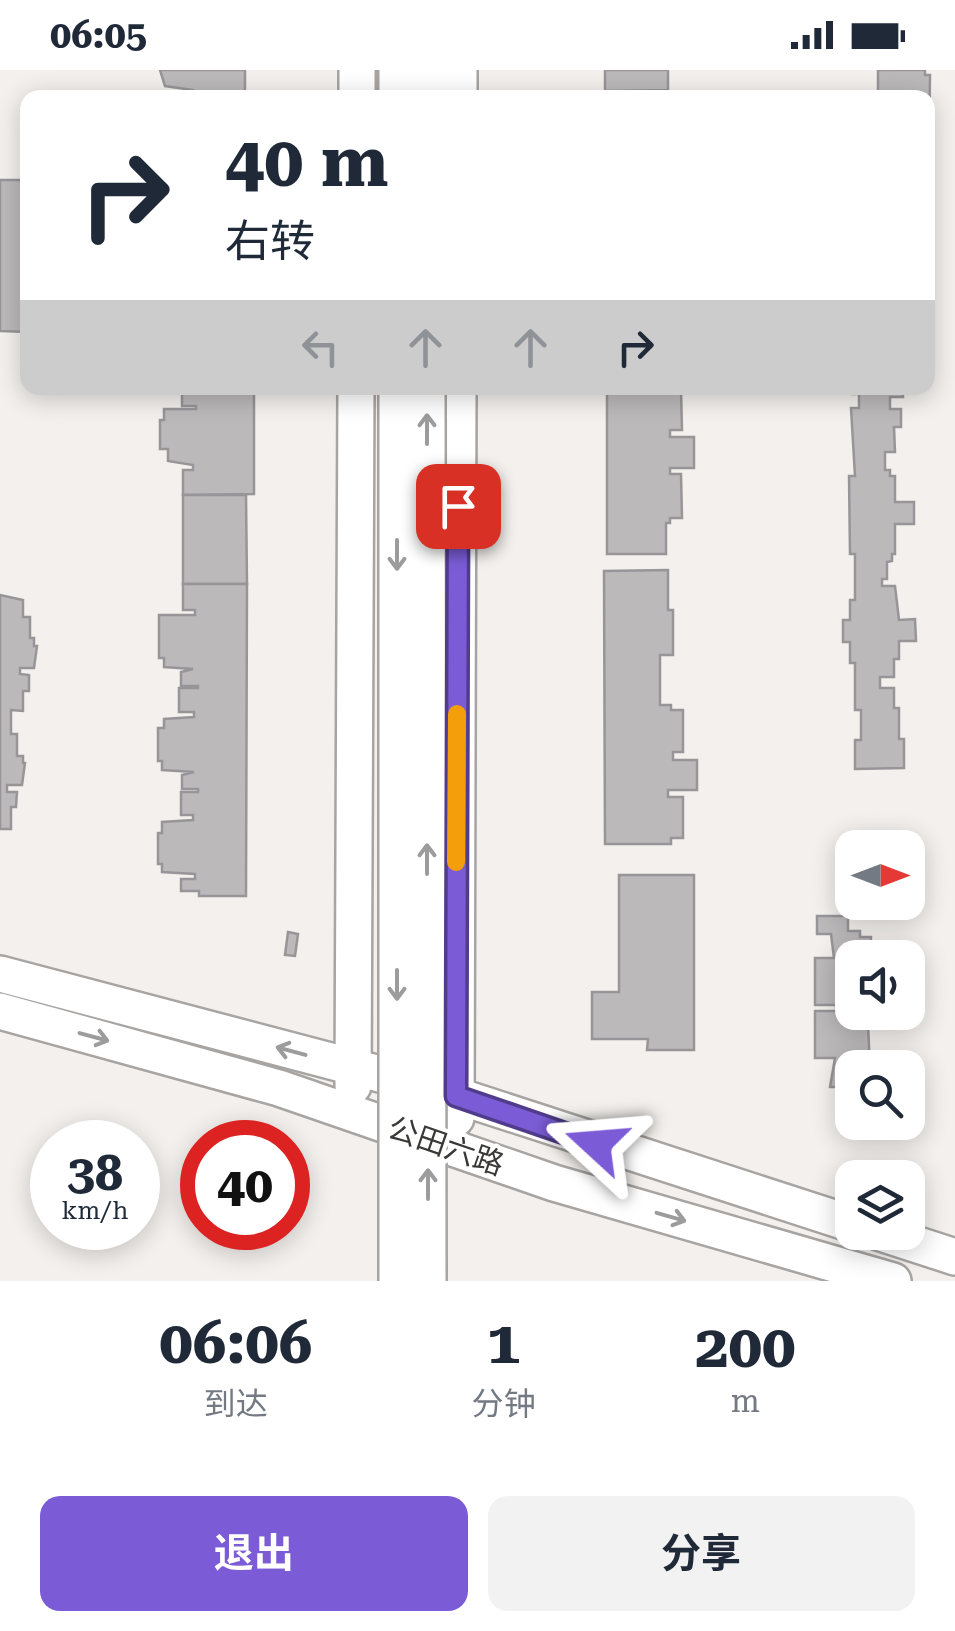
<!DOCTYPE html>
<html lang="zh">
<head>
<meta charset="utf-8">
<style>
	body { margin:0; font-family:"Roboto Serif","Noto Sans SC",serif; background:#f2f2f3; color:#1f2937; height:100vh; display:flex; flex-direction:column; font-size:38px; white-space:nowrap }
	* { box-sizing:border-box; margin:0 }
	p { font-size:32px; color:#747a83 }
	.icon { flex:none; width:55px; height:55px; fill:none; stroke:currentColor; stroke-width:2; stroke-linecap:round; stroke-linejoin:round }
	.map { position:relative; height:1211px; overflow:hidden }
	.panel { display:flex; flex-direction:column; background:#fff; flex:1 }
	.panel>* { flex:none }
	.guide { position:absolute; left:20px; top:20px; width:915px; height:305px; border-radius:20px; box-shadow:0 5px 25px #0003; background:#fff; color:#1f2937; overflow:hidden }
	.needle { width:65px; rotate:90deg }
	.fabs { position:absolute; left:835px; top:760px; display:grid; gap:20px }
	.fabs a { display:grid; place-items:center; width:90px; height:90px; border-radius:20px; background:#fff; box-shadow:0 5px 25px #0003; font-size:50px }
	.speed { position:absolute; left:30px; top:1050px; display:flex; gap:20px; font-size:50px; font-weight:700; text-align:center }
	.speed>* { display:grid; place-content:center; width:130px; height:130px; border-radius:50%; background:#fff; box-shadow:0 5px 25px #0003; line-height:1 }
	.speed small { font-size:25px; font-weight:400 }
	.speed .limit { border:15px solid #d22; background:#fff; color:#111 }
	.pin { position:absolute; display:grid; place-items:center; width:85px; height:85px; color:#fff; margin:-42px; border-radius:20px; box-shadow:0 5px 15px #0006 }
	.me { position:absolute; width:110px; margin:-55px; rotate:289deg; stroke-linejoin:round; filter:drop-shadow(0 0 8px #0008) }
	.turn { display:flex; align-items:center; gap:35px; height:210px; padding:0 40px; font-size:45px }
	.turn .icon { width:130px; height:130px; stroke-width:2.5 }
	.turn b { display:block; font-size:70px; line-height:85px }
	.lanes { display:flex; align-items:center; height:95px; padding:0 40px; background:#0003; justify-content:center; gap:50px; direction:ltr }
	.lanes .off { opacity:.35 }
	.eta { display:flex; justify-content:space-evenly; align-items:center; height:170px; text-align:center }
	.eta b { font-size:60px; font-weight:700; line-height:70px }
	.primary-button { display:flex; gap:20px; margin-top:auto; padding:20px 40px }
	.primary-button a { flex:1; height:115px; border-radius:20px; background:#7b5cd6; color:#fff; font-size:40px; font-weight:700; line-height:115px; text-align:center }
	.primary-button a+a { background:#f2f2f3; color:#1f2937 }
	.status { display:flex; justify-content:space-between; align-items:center; height:70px; padding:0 50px; background:#fff; direction:ltr }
	.status svg { height:28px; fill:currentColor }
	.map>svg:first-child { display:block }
	.building { fill:#bcb9bb; stroke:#989598; stroke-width:2.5 }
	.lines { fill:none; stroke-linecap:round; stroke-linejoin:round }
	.minor-casing { stroke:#a7a4a2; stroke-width:40 }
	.minor { stroke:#fff; stroke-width:35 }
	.minor-bridge-casing { stroke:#a7a4a2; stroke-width:40; stroke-linecap:butt }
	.minor-bridge { stroke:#fff; stroke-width:35 }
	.oneway { stroke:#9c9c9c }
	.route-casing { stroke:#503c8b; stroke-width:25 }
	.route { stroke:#7b5cd6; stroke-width:18 }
	.slow { stroke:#f59e0b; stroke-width:18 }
	.labels { text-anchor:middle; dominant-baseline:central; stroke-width:8; stroke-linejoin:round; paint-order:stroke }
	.street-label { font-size:30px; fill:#3a3938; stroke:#fff }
</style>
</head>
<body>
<div class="status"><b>06:05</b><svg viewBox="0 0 49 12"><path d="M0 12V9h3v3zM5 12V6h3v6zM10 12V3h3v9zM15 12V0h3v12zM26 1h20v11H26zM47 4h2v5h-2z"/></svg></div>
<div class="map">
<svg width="955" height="1211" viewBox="0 0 955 1211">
	<rect width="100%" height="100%" fill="#f3f0ed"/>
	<g class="building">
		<polygon points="160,0 245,0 245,28 179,28 179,24 193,24 193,20 165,16"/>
		<polygon points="605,0 668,0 668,20 605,21"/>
		<polygon points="878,0 925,0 925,5 930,5 929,75 928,28 869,28 878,25"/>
		<polygon points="0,110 28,110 28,262 0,261"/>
		<polygon points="198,318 254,318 254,424 183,425 183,400 193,400 193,395 168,391 168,379 160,379 160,350 164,350 164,339 196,339 196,336 182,336 182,322 198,322"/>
		<polygon points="607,318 681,319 682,360 670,360 670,367 694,367 694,398 670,398 670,404 681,404 682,448 670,448 670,453 666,453 666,484 607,484"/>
		<polygon points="852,318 903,318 903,327 890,327 890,339 901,339 901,357 894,357 895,382 885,382 885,400 890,400 890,406 895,406 895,432 914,432 914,454 895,454 895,484 892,484 892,491 887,492 887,509 882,509 882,516 895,516 899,550 915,549 916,571 899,571 899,589 894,589 894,607 880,607 880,618 894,618 894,638 899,638 899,669 904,669 904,698 855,699 855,670 861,670 861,640 855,640 855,593 850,593 850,572 843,572 843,550 850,550 850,530 855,530 855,484 850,484 849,406 855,406 851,338 859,338 859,324 852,324"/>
		<polygon points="183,425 246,425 247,514 183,514"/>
		<polygon points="668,500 668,540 673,540 673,585 660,585 660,635 671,635 671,640 683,640 683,682 673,682 673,690 697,690 697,720 668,720 668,727 683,727 683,768 671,768 671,774 605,774 604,501"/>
		<polygon points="183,514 247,514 246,826 199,826 199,821 181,821 181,809 195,809 195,804 162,802 162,794 158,794 158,763 162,763 162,752 193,750 193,745 181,745 181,722 198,722 198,719 182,719 182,705 194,702 162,700 162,691 158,691 158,658 164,658 164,649 194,647 194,642 179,642 179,618 198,618 198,616 181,616 181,602 193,599 164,597 164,588 159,588 159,545 195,545 195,540 183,540"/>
		<polygon points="0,525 23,530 23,547 30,547 30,568 34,568 34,576 37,576 34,598 20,598 20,604 29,605 29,621 23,621 23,641 11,640 11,664 17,664 17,686 23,686 23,693 25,693 22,715 7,715 7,722 17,722 16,737 11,737 11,759 0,759"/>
		<polygon points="619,805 694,805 694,980 647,980 648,969 592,969 592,922 619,922"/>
		<polygon points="817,846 848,846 848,861 860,861 860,867 871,867 870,888 852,888 852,942 875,942 875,954 868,954 870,998 852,998 852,1017 830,1017 835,988 815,988 815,941 836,941 836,935 815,935 815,888 834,888 831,864 817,864"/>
		<polygon points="288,862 298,864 295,886 285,885"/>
	</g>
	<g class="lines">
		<g class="minor-casing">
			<g id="minor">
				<polyline points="397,0 397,28"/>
				<polyline points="427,0 427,28"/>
				<polyline points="357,28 357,0"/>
				<polyline points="459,28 459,0"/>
				<polyline points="0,904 433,1018 852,1154"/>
				<polyline points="0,941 279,1018 554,1113 893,1211"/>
				<polyline points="353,1016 356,318"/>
				<polyline points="456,1048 458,318"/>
				<polyline points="878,1162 955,1187"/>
			</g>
		</g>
		<use href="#minor" class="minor"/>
		<g class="minor-bridge-casing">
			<g id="minor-bridge">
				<polyline points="397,318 397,1211"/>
				<polyline points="427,318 428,1211"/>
			</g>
		</g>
		<use href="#minor-bridge" class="minor-bridge"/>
	</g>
	<defs><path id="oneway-shaft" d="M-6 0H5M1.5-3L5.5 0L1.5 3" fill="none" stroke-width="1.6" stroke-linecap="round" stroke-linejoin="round" transform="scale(2.5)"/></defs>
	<g class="oneway">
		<use href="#oneway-shaft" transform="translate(427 359) rotate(-90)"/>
		<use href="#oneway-shaft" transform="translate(397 485) rotate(90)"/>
		<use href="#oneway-shaft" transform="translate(427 789) rotate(-90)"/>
		<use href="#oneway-shaft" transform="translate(397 915) rotate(90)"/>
		<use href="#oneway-shaft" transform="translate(94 967) rotate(15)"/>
		<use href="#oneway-shaft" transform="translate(291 981) rotate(-165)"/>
		<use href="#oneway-shaft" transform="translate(428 1114) rotate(-90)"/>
		<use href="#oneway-shaft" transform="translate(671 1147) rotate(16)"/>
	</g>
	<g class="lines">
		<g class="route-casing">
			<polyline id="route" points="458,436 456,1026 596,1074"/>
		</g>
		<use href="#route" class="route"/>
		<polyline class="slow" points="456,792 457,644"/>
	</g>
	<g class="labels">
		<g class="street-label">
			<text transform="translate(446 1076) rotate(19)">公田六路</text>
		</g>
	</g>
</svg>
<div class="fabs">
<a><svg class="needle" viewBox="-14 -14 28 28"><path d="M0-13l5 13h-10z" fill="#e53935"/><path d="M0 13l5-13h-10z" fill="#747a83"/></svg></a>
<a><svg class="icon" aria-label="sound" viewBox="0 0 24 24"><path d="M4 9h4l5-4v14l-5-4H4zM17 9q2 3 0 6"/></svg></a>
<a><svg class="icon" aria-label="search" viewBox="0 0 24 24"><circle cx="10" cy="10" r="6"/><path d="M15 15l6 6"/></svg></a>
<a><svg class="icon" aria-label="layers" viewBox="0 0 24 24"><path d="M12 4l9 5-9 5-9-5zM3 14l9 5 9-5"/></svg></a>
</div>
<div class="speed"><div>38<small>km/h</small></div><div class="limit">40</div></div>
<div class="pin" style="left:458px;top:436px;background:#d93025"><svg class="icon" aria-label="arrive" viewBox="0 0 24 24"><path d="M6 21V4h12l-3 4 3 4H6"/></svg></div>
<svg class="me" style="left:596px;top:1074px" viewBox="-20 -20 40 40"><path d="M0-17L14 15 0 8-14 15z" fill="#7b5cd6" stroke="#fff" stroke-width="4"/></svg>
<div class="guide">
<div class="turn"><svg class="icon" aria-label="right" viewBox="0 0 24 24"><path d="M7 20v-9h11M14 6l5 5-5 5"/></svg><div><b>40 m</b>右转</div></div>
<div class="lanes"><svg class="icon off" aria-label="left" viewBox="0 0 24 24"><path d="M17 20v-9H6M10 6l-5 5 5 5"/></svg><svg class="icon off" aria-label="ahead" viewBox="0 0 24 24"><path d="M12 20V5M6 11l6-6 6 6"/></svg><svg class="icon off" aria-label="ahead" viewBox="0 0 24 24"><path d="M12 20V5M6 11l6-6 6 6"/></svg><svg class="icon" aria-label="right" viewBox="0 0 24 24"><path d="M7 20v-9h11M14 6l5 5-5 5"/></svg></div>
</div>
</div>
<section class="panel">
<div class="eta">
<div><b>06:06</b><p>到达</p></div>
<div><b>1</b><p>分钟</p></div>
<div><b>200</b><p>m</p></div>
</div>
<div class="primary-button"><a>退出</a><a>分享</a></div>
</section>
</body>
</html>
